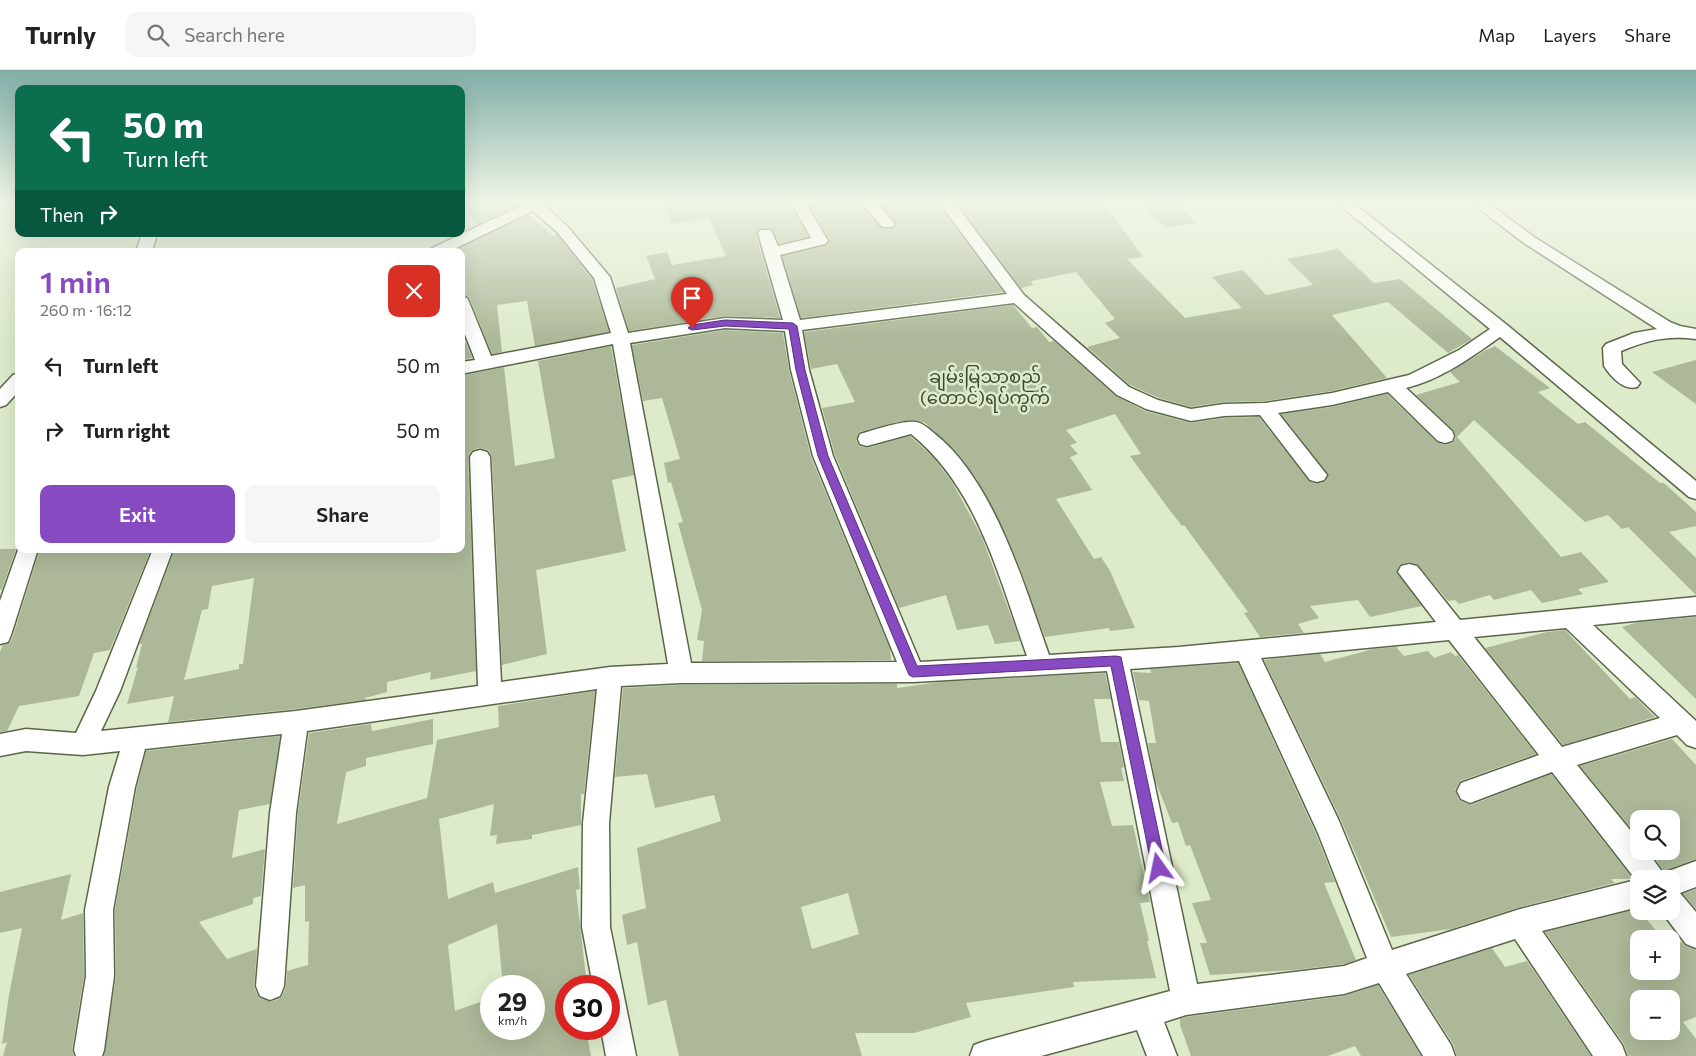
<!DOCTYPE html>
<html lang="en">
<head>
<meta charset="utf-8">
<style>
	body { margin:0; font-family:Commissioner,"Noto Sans Myanmar",sans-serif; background:#f6f6f6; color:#222; height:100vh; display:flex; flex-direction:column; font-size:19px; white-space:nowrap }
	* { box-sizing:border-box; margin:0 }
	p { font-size:16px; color:#767676 }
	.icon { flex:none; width:28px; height:28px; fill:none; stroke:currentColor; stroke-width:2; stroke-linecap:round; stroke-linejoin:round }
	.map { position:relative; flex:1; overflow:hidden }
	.sheet { position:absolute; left:15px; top:178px; width:450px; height:305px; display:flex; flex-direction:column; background:#fff; border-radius:10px; box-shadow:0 5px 20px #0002 }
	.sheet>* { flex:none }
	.guide { position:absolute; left:15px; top:15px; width:450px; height:152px; border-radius:10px; box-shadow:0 5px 20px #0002; background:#0b6e4f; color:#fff; overflow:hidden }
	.buttons { position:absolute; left:1630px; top:740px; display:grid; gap:10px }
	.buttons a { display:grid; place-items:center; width:50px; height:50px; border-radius:10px; background:#fff; box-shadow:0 5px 20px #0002; font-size:25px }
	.speed { position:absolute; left:480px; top:905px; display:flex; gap:10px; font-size:25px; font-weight:700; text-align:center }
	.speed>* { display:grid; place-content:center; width:65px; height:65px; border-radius:50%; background:#fff; box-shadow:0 5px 20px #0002; line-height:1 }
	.speed small { font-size:12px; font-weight:400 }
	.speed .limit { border:8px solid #d22; background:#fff; color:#111 }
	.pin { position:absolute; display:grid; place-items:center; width:42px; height:42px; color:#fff; margin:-51px -21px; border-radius:50% 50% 50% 0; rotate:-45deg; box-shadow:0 0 5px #0007 }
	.pin .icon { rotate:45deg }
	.me { position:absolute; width:55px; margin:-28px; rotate:348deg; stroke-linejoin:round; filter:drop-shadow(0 0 4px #0008) }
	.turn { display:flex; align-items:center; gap:18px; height:105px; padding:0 25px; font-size:22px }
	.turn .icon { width:65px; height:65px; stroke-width:2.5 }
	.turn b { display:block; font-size:35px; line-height:42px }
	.then { display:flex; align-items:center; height:48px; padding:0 25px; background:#0003; gap:10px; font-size:19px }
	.round { display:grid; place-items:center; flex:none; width:52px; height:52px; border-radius:10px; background:#f6f6f6 }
	.overview { display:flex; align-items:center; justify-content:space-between; height:85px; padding:0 25px }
	h1 { font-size:30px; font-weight:600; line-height:38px; color:#874ac0 }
	.button { display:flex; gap:10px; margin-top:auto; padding:10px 25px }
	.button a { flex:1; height:58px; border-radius:10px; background:#874ac0; color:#fff; font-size:20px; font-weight:600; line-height:58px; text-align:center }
	.button a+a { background:#f6f6f6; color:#222 }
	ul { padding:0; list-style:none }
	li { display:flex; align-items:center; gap:15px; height:65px; padding:0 25px }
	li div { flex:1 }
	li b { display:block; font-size:19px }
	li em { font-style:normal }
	header { display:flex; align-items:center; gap:30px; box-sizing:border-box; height:70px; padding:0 25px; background:#fff; border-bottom:1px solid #e0e0e0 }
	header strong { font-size:24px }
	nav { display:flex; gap:28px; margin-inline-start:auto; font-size:18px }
	.search { width:350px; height:45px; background:#f6f6f6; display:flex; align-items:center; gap:12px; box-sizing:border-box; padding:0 18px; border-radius:10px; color:#767676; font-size:19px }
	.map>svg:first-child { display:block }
	.building { fill:#acb898; fill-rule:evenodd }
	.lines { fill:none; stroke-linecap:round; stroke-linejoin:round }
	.minor-casing { stroke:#5b6649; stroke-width:3 }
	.minor { fill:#fff; fill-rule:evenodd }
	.route { fill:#874ac0; stroke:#58307d }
	.labels { text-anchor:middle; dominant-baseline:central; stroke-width:5; stroke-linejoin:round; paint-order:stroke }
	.quarter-label { font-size:18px; fill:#3d472b; stroke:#deebca }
</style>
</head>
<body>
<header>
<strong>Turnly</strong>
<div class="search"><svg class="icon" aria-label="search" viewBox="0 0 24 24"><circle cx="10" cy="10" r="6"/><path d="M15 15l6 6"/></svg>Search here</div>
<nav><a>Map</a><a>Layers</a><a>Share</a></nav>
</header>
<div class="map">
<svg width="1696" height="986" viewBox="0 0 1696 986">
	<rect width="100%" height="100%" fill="#deebca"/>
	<g class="building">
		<polygon points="463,132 513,132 517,136 477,155"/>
		<polygon points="664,132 732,132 732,137 759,132 789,132 808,167 779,174 771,158 761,158 756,164 780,248 725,246 629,261 616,218 655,209 646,186 667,182 672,195 726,186 709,148 671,154"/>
		<polygon points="807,132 859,132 882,159 892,159 897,154 879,132 937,132 1003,222 801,248 782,186 825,176 830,171"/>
		<polygon points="956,132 1103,132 1143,187 1127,189 1185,248 1242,238 1212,207 1243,200 1266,225 1313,215 1287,189 1338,179 1374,213 1400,209 1472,269 1448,283 1388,232 1332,245 1387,308 1332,321 1265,331 1224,332 1191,337 1159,328 1130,315 1087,277 1120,268 1105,253 1115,249 1076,202 1031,211 1033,215 1021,218"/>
		<polygon points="1139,132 1175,132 1196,153 1165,158"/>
		<polygon points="529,145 553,166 557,165 592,209 609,262 535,276 527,231 497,235 502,282 492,284 469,227 461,225 461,221 466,219 461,209 461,181 454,181"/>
		<polygon points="1013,235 1032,258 1037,257 1049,272 1054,271 1116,326 1145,341 1191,353 1224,348 1259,347 1309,411 1316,414 1326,411 1328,404 1281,344 1332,337 1387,324 1437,372 1444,375 1453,373 1456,367 1453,360 1416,325 1460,312 1450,302 1486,280 1495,276 1550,318 1538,322 1578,354 1585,352 1660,413 1664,413 1696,442 1696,456 1669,462 1696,488 1696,525 1628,457 1622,459 1608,445 1585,452 1474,350 1457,367 1561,487 1581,482 1609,512 1578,519 1583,524 1542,533 1531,520 1494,530 1490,525 1459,534 1455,530 1448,531 1418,495 1409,492 1399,495 1397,503 1422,536 1370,547 1358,530 1310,536 1319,548 1298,554 1304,563 1260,567 1244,543 1248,542 1184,455 1182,456 1168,438 1130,386 1141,384 1115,344 1066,360 1077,373 1070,375 1078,384 1070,387 1092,420 1056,429 1094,489 1101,487 1110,501 1135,558 1110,561 1109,558 1045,567 1006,465 976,408 957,383 936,363 925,353 916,350 896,352 859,362 856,370 859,376 867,378 910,366 933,387 952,412 982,467 1020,571 995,574 988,555 957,560 946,525 899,538 835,385 822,338 855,332 837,294 811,299 804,262"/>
		<polygon points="461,260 472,288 461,290"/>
		<polygon points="725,260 783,263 789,300 811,387 890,579 891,590 702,591 704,571 697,570 702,540 678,453 683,452 671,412 668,413 664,393 680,389 662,328 643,331 632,275"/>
		<path d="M611,276L634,405L612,410L626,481L536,500L547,584L502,595L492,387L488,380L479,378L471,381L468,387L476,601L430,610L431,602L387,612V622L365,628L366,630L296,639L168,652L174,626L127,634L138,597L136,598L142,574H139L175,479H461V306L504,297L515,396L555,388L538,291ZM254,508L243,594H239V599L184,610L202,540L208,539L212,516Z"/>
		<polygon points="1696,290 1696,334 1652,302"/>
		<polygon points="0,479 16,479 2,519 0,520"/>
		<polygon points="40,479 151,479 110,580 94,583 79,626 19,636 7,661 0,662 0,582 3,575 10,573 13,566"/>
		<polygon points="1696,547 1696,629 1622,557 1639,552"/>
		<polygon points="1565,560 1630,629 1635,627 1655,647 1563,675 1485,578 1547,562"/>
		<polygon points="1396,577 1404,586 1428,581 1434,588 1451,582 1455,586 1458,585 1536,684 1460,711 1455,720 1459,730 1471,735 1551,704 1633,809 1611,809 1615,813 1520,837 1451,859 1391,867 1341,750 1264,590 1320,584 1325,592 1373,579"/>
		<polygon points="1238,593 1316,764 1335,812 1324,813 1356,890 1344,894 1294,900 1210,905 1200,873 1207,873 1192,833 1211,830 1190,775 1186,776 1178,752 1172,753 1155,710 1148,673 1156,673 1149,631 1139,630 1133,602 1151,603 1150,599"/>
		<path d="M1105,603L1111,629H1094L1101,672H1119L1124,697L1121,698L1124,711L1100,712L1112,756L1133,755L1150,832L1140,833L1149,871H1147L1156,908L1073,912L1074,917L966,933L971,947L914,963H855L862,986H679L666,930L648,935L637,872L627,875L622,845L646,838L637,778L721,751L714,725L655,738L647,704L615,707L623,618L681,615L897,614V618L940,612ZM848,823L859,864L812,879L801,837Z"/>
		<path d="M595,621L584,724H581V755L532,765V769L496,774L497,765L490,766L494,734L439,749L448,829L493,812L495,823L578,797L580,819L576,820L587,916H566V959H586L591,986H104L116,906L115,840L137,717L146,681L280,666L270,734L239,740L232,788L265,779L261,826L253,828V834L199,852L227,889L257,879L254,917L259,928L271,932L282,927L286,916L287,901L308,895L309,851L305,852V815L293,818L298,743L309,663L371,654L372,661L433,649V674L366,688V696L346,702L337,754L427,728L437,670L499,657L498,636ZM497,854L503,916H534V959H491V928L455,941L448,875Z"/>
		<polygon points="1672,669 1696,695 1696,789 1664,801 1650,781 1671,781 1671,749 1639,749 1639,768 1580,696"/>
		<polygon points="71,804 61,850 83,843 84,906 72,980 74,986 3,986 7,972 2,974 9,925 22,858 0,863 0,822"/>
		<polygon points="1696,819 1696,839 1683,824"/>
		<path d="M1638,839L1663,869H1639V901H1671V876L1682,872L1685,876L1696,880V947L1683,952L1696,969V986H1628L1624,974L1545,862ZM1639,929H1671V961H1639Z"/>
		<polygon points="1492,878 1505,897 1527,891 1591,986 1457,986 1453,974 1409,905"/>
		<polygon points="1378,915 1421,986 1361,986 1355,976 1328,986 1191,986 1180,955 1180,949 1186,947 1344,926"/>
	</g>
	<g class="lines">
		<g class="minor-casing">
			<g id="minor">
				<path d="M524,132H540L567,156L610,207L628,263L725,248L783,250L758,163L761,160H771L778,176L811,168L791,132H805L828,171L825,174L780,185L800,250L1007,224L939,132H954L1024,225L1129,317L1158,330L1191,339L1224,334L1265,333L1332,323L1409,305L1459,280L1490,259L1336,132H1352L1507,255L1696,411V429L1689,427L1500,267C1472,287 1440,310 1406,318L1452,361L1454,366L1452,371L1445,373L1438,371L1388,322L1332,335L1278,343L1327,405L1324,410L1317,412L1310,410L1260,345L1224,346L1191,351L1146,339L1117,325L1014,233L802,260L809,300L833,386L920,592L1027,586C999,508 978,418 911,364L867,376L860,374L858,369L860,364C874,360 903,350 916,352C923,353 929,359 935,364C994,411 1024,515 1049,585L1179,577L1436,552L1398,502L1401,496L1409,494L1417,496L1460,550L1696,527V545L1593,555L1696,651V678L1687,675L1677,665L1577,695L1639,771V781H1647L1663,803L1696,791V817L1680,823L1696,842V878L1686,874L1661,841H1671V809H1639V837L1542,861L1622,975L1626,986H1593L1515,869L1406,904L1451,975L1455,986H1423L1379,913L1344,924L1186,945L1164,952L1177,986H1147L1137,960L1041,986H970L974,975L985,971L1170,921L1107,601L913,612L681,613L621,616L609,753L610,857L636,986H606L601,959H609V916H593L582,857L583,753L597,619L307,661L296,743L284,916L280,926L270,930L260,926L256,916L270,743L282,664L145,679L135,717L113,840L114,906L104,980L102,986H76L74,980L86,906L85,840L109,717L120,681L83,685L26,681L0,686V664L26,659L76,663L96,621L153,479H173L120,621L101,661L296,641L478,616L470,387L473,382L480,380L487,382L490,387L501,612L610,597L668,594L613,274L461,304V292L475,290L461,254V227L467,228L469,232L491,286L611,263L594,208L557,162L533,141L450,181H430L432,178L525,134ZM725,258L785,261L791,300L813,386L897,592L691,593L630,273ZM1566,558L1660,648L1562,677L1474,567ZM1449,570L1539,685L1461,713L1457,721L1461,729L1470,733L1552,702L1636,810L1520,839L1392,880L1339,751L1261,588ZM1239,591L1318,763L1367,888L1344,896L1197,914L1130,599Z"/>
				<polygon points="861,132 876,132 895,154 892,157 882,157"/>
				<path d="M1470,132H1487L1534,167L1670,252L1680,256L1696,259V269C1667,265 1648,270 1621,281L1622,294L1640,313L1637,317C1624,321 1611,307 1604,296L1603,278L1606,274L1634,263L1657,259L1524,173Z"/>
				<polygon points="142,164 157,164 152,181 136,181"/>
				<polygon points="19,303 19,321 6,335 0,337 0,319 13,305"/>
				<polygon points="19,477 19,479 38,479 11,565 8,572 0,574 0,531"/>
			</g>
		</g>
		<use href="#minor" class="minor"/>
	</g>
	<linearGradient id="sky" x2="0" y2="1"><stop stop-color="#81aea7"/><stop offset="0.49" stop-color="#f0f6e7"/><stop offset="1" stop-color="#f0f6e7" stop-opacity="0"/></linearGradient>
	<rect width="1696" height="270" fill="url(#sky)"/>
	<polygon class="route" points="725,250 793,253 797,256 805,300 828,386 917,596 1116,586 1121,587 1166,798 1164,803 1159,805 1154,803 1152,798 1111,596 913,607 909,605 818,386 796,300 789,259 725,256 692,260 688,258 692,255"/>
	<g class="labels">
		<g class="quarter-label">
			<text x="985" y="306">ချမ်းမြသာစည်<tspan x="985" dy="21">(တောင်)ရပ်ကွက်</tspan></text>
		</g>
	</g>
</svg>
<div class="buttons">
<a><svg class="icon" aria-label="search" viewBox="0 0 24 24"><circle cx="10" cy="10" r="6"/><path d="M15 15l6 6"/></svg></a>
<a><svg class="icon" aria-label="layers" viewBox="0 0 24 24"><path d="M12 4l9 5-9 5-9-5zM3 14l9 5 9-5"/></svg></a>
<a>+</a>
<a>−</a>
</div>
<div class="speed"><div>29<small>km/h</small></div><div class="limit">30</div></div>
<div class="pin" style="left:692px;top:258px;background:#d93025"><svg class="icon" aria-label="arrive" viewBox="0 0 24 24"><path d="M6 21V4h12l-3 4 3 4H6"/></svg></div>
<svg class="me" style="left:1159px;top:798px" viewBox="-20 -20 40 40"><path d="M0-17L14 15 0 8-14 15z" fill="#874ac0" stroke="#fff" stroke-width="4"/></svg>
<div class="guide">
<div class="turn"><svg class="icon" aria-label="left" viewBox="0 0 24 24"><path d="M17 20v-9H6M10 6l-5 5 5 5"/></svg><div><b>50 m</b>Turn left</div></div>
<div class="then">Then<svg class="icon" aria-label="right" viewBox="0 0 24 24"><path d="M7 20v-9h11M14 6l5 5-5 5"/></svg></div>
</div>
<section class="sheet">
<div class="overview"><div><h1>1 min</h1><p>260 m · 16:12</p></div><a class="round" style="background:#d93025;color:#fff"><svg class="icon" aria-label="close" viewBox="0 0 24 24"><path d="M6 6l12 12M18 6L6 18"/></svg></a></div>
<ul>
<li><svg class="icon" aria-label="left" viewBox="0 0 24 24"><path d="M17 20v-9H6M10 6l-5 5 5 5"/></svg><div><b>Turn left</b></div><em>50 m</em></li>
<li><svg class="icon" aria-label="right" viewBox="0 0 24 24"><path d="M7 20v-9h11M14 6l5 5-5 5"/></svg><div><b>Turn right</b></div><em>50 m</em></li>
</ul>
<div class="button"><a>Exit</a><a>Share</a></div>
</section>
</div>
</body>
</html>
